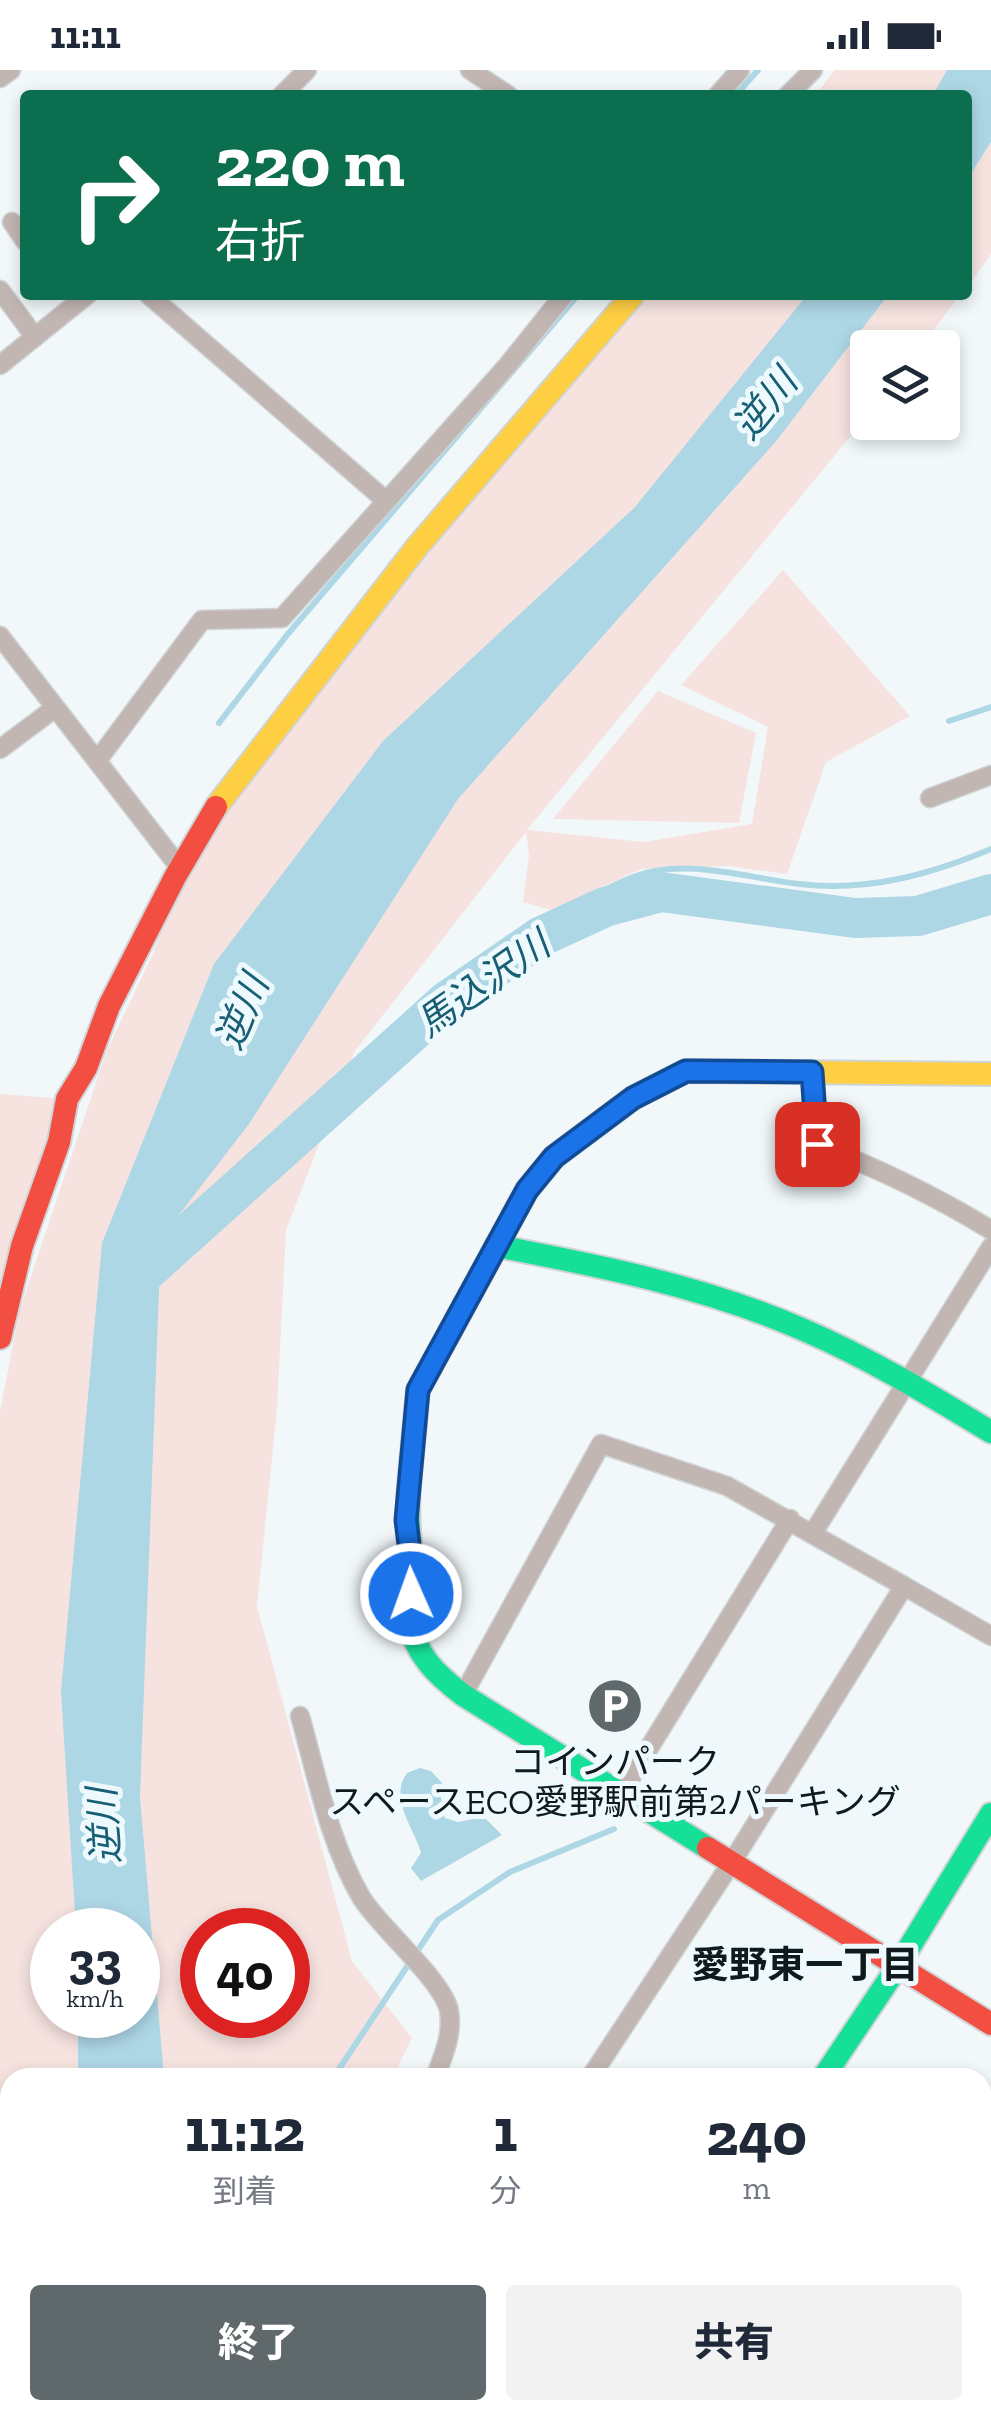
<!DOCTYPE html>
<html lang="ja">
<head>
<meta charset="utf-8">
<style>
	body { margin:0; font-family:"Zilla Slab","Noto Sans JP",serif; background:#f2f2f3; color:#1f2937; height:100vh; display:flex; flex-direction:column; font-size:38px; white-space:nowrap }
	* { box-sizing:border-box; margin:0 }
	p { font-size:32px; color:#747a83 }
	.icon { flex:none; width:55px; height:55px; fill:none; stroke:currentColor; stroke-width:2; stroke-linecap:round; stroke-linejoin:round }
	.map { position:relative; flex:1; overflow:hidden }
	.sheet { position:absolute; left:0px; top:1998px; width:992px; height:352px; display:flex; flex-direction:column; background:#fff; border-radius:30px 30px 0 0; box-shadow:0 5px 15px #0003 }
	.sheet>* { flex:none }
	.top-card { position:absolute; left:20px; top:20px; width:952px; height:210px; border-radius:10px; box-shadow:0 5px 15px #0003; background:#0b6e4f; color:#fff; overflow:hidden }
	.fabs { position:absolute; left:850px; top:260px; display:grid; gap:20px }
	.fabs a { display:grid; place-items:center; width:110px; height:110px; border-radius:10px; background:#fff; box-shadow:0 5px 15px #0003; font-size:50px }
	.speed { position:absolute; left:30px; top:1838px; display:flex; gap:20px; font-size:50px; font-weight:700; text-align:center }
	.speed>* { display:grid; place-content:center; width:130px; height:130px; border-radius:50%; background:#fff; box-shadow:0 5px 15px #0003; line-height:1 }
	.speed small { font-size:25px; font-weight:400 }
	.speed .limit { border:15px solid #d22; background:#fff; color:#111 }
	.pin { position:absolute; display:grid; place-items:center; width:85px; height:85px; color:#fff; margin:-42px; border-radius:20px; box-shadow:0 5px 15px #0006 }
	.me { position:absolute; width:110px; margin:-55px; rotate:358deg; stroke-linejoin:round; filter:drop-shadow(0 0 8px #0008) }
	.turn { display:flex; align-items:center; gap:35px; height:210px; padding:0 30px; font-size:45px }
	.turn .icon { width:130px; height:130px; stroke-width:2.5 }
	.turn b { display:block; font-size:70px; line-height:85px }
	.eta { display:flex; justify-content:space-evenly; align-items:center; height:170px; text-align:center }
	.eta b { font-size:60px; font-weight:800; line-height:70px }
	.primary-button { display:flex; gap:20px; margin-top:auto; padding:20px 30px }
	.primary-button a { flex:1; height:115px; border-radius:10px; background:#5f686a; color:#fff; font-size:40px; font-weight:800; line-height:115px; text-align:center }
	.primary-button a+a { background:#f2f2f3; color:#1f2937 }
	.status { display:flex; justify-content:space-between; align-items:center; height:70px; padding:0 50px; background:#fff; direction:ltr }
	.status svg { height:28px; fill:currentColor }
	.map>svg:first-child { display:block }
	.green { fill:#f6e3e0; fill-rule:evenodd }
	.water { fill:#aed7e6 }
	.lines { fill:none; stroke-linecap:round; stroke-linejoin:round }
	.stream { stroke:#aed7e6; stroke-width:6 }
	.river { stroke:#aed7e6; stroke-width:40 }
	.street-casing { stroke:#cfd4d6; stroke-width:21 }
	.fast-casing { stroke:#cfd4d6; stroke-width:26 }
	.slow-casing { stroke:#cfd4d6; stroke-width:26 }
	.jam-casing { stroke:#cfd4d6; stroke-width:26 }
	.street { stroke:#c2b6b3; stroke-width:18 }
	.fast { stroke:#16e098; stroke-width:22 }
	.slow { stroke:#ffcf43; stroke-width:22 }
	.jam { stroke:#f24e42; stroke-width:22 }
	.rail-casing { stroke:#b2b1af; stroke-width:10 }
	.rail { stroke:#eef9fd; stroke-width:6; stroke-dasharray:19; stroke-linecap:butt }
	.route-casing { stroke:#114b97; stroke-width:25 }
	.route { stroke:#1a73e8; stroke-width:18 }
	.labels { text-anchor:middle; dominant-baseline:central; stroke-width:10; stroke-linejoin:round; paint-order:stroke }
	.poi-label { font-size:35px; fill:#101a1d; stroke:#eef9fd }
	.water-label { font-size:38px; font-style:italic; fill:#175f74; stroke:#eef9fd }
	.neighbourhood-label { font-size:38px; font-weight:bold; fill:#101a1d; stroke:#eef9fd }
</style>
</head>
<body>
<div class="status"><b>11:11</b><svg viewBox="0 0 49 12"><path d="M0 12V9h3v3zM5 12V6h3v6zM10 12V3h3v9zM15 12V0h3v12zM26 1h20v11H26zM47 4h2v5h-2z"/></svg></div>
<div class="map">
<svg width="991" height="2349" viewBox="0 0 991 2349">
	<rect width="100%" height="100%" fill="#f2f8fa"/>
	<g class="green">
		<polygon points="835,0 991,0 991,184 968,216 968,25 815,25"/>
		<path d="M650,225H960L921,277L868,278L867,346L527,760L644,772L752,754L768,657L681,615L783,500L910,646L826,692L787,804L728,796L641,799L551,840L523,832L529,785L526,762L355,981L286,1160L277,1339L257,1536L352,1891L412,1968L393,2007L10,2008V2340H182L175,2349H0V1341L20,1239L107,980L151,888L181,814L218,746L573,304ZM52,1860H138V1945H52ZM202,1860H288V1945H202Z"/>
		<polygon points="658,621 756,663 739,753 553,749"/>
		<polygon points="0,1024 67,1029 0,1252"/>
	</g>
	<g class="water">
		<polygon points="947,0 991,0 991,72 968,108 968,25 933,25"/>
		<polygon points="807,225 888,225 777,370 458,729 249,1054 161,1168 140,1727 164,2007 78,2007 78,1945 138,1945 138,1860 76,1860 61,1621 102,1173 214,894 383,671 635,437"/>
		<path d="M420,1698L431,1701L442,1713L441,1733L445,1748L458,1752L484,1747L502,1765L421,1811L411,1798L421,1783C415,1759 388,1729 407,1703Z"/>
		<polygon points="20,2340 123,2340 117,2349 15,2349"/>
	</g>
	<g class="lines">
		<g class="stream">
			<polyline points="736,25 758,0"/>
			<polyline points="949,651 991,637"/>
			<polyline points="219,653 287,565 578,225"/>
			<path d="M488,903C533,868 578,828 633,807C685,787 746,808 799,814C867,822 929,805 991,779"/>
			<polyline points="333,2008 438,1850 510,1802 614,1759"/>
		</g>
		<polyline class="river" points="122,1223 447,931 540,867 605,837 661,822 855,848 918,846 991,824"/>
		<g class="street-casing">
			<g id="street">
				<polyline points="470,0 508,25"/>
				<polyline points="0,8 11,0"/>
				<polyline points="282,25 307,0"/>
				<polyline points="718,25 740,0"/>
				<polyline points="788,25 813,0"/>
				<polyline points="12,152 25,171"/>
				<polyline points="0,220 35,267"/>
				<polyline points="149,225 385,430"/>
				<polyline points="0,295 87,225"/>
				<polyline points="0,566 180,798"/>
				<polyline points="0,679 55,638"/>
				<polyline points="97,691 202,550 282,548 507,296 564,225"/>
				<polyline points="930,728 991,705"/>
				<path d="M812,1002L817,1075C878,1098 935,1126 991,1160"/>
				<polyline points="813,1463 991,1177"/>
				<polyline points="904,1516 991,1566"/>
				<polyline points="463,1625 601,1374 727,1416 904,1516 732,1792 590,2008"/>
				<path d="M300,1646C317,1706 329,1772 361,1827C378,1856 444,1911 449,1941C453,1965 443,1986 435,2008"/>
				<polyline points="622,1722 790,1449"/>
				<polyline points="464,2340 478,2349"/>
				<polyline points="203,2349 210,2340"/>
				<polyline points="364,2349 370,2340"/>
			</g>
		</g>
		<g class="fast-casing">
			<g id="fast">
				<path d="M496,1176C601,1196 706,1217 804,1260C869,1288 930,1325 991,1362"/>
				<path d="M409,1417C407,1444 409,1468 412,1495C413,1513 406,1533 409,1550C415,1585 437,1605 463,1625L708,1778"/>
				<polyline points="823,2008 898,1896 991,1744"/>
				<polyline points="982,2288 991,2275"/>
			</g>
		</g>
		<g class="slow-casing">
			<g id="slow">
				<polyline points="216,737 417,477 633,225"/>
				<polyline points="409,1417 418,1320 527,1120 554,1087 633,1028 686,1001 991,1004"/>
			</g>
		</g>
		<g class="jam-casing">
			<g id="jam">
				<polyline points="0,1268 22,1176 59,1072 67,1029 86,998 109,936 175,807 216,737"/>
				<polyline points="708,1778 991,1954"/>
				<polyline points="597,2349 603,2340"/>
				<polyline points="940,2349 947,2340"/>
			</g>
		</g>
		<use href="#street" class="street"/>
		<use href="#fast" class="fast"/>
		<use href="#slow" class="slow"/>
		<use href="#jam" class="jam"/>
		<g class="rail-casing">
			<polyline id="rail" points="976,2349 991,2327"/>
		</g>
		<use href="#rail" class="rail"/>
	</g>
	<g class="lines">
		<g class="route-casing">
			<polyline id="route" points="411,1524 412,1499 406,1450 418,1320 527,1120 554,1087 633,1028 686,1001 812,1002 817,1074"/>
		</g>
		<use href="#route" class="route"/>
	</g>
	<defs>
		<g id="parking-disc" transform="scale(2.875)"><circle r="9.5" fill="#5f686a" stroke="#eef9fd"/><path d="M-3.5-5.5H1a3.5 3.5 0 0 1 0 7H-1V5.5H-3.5ZM-1-3.4V-.6H.8a1.4 1.4 0 0 0 0-2.8Z" fill="#fff"/></g>
	</defs>
	<g fill-rule="evenodd">
		<use href="#parking-disc" x="615" y="1636"/>
	</g>
	<g class="labels">
		<g class="poi-label">
			<text x="615" y="1692">コインパーク<tspan x="615" dy="40">スペースECO愛野駅前第2パーキング</tspan></text>
		</g>
		<g class="water-label">
			<text transform="translate(765 334) rotate(-51)">逆川</text>
			<text transform="translate(483 914) rotate(-35)">馬込沢川</text>
			<text transform="translate(242 942) rotate(-67)">逆川</text>
			<text transform="translate(104 1756) rotate(-94)">逆川</text>
		</g>
		<g class="neighbourhood-label">
			<text x="805" y="1895">愛野東一丁目</text>
		</g>
	</g>
</svg>
<div class="fabs">
<a><svg class="icon" aria-label="layers" viewBox="0 0 24 24"><path d="M12 4l9 5-9 5-9-5zM3 14l9 5 9-5"/></svg></a>
</div>
<div class="speed"><div>33<small>km/h</small></div><div class="limit">40</div></div>
<div class="pin" style="left:817px;top:1074px;background:#d93025"><svg class="icon" aria-label="arrive" viewBox="0 0 24 24"><path d="M6 21V4h12l-3 4 3 4H6"/></svg></div>
<svg class="me" style="left:411px;top:1524px" viewBox="-20 -20 40 40"><circle r="17" fill="#1a73e8" stroke="#fff" stroke-width="3"/><path d="M0-11L8 9 0 5-8 9z" fill="#fff"/></svg>
<div class="top-card">
<div class="turn"><svg class="icon" aria-label="right" viewBox="0 0 24 24"><path d="M7 20v-9h11M14 6l5 5-5 5"/></svg><div><b>220 m</b>右折</div></div>
</div>
<section class="sheet">
<div class="eta">
<div><b>11:12</b><p>到着</p></div>
<div><b>1</b><p>分</p></div>
<div><b>240</b><p>m</p></div>
</div>
<div class="primary-button"><a>終了</a><a>共有</a></div>
</section>
</div>
</body>
</html>
